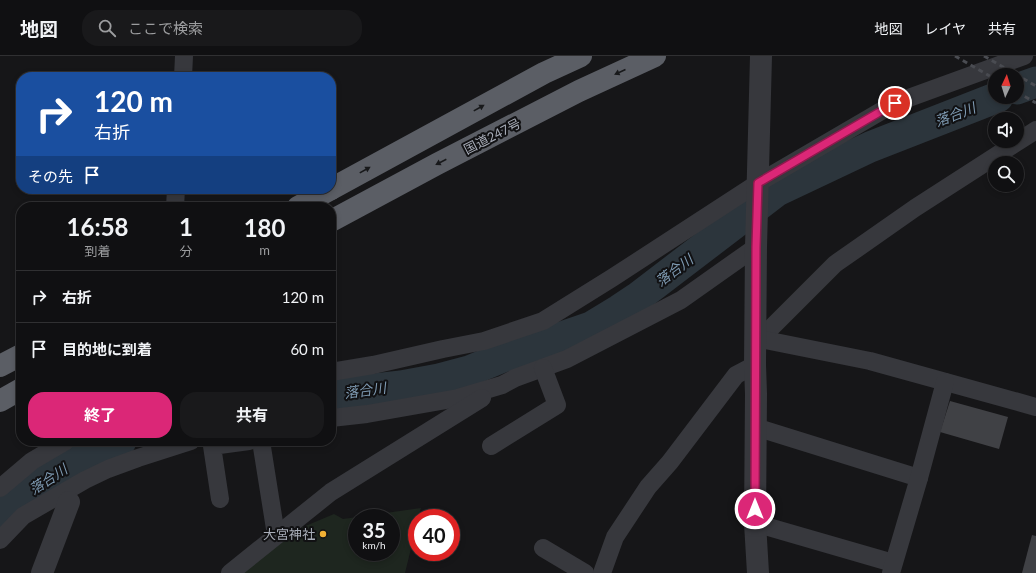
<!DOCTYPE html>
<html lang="ja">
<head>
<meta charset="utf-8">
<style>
	body { margin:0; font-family:Lato,"Noto Sans JP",sans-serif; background:#19191b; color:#f1f3f6; height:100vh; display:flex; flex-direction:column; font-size:15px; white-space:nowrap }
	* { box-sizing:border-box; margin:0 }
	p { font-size:13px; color:#9c9d9f }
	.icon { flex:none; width:22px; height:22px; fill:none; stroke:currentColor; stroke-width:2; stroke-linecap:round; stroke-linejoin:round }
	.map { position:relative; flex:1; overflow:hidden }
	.sheet { position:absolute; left:16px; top:146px; width:320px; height:244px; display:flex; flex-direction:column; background:#101012; border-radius:16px; box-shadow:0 2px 6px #0003,0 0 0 1px #303032 }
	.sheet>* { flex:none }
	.guide { position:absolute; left:16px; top:16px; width:320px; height:122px; border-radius:16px; box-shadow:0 2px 6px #0003,0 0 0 1px #303032; background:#1a4fa0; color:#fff; overflow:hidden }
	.needle { width:26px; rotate:4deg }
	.tools { position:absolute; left:988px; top:12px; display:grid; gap:8px }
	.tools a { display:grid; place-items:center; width:36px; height:36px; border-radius:50%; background:#101012; box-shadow:0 2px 6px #0003,0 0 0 1px #303032; font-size:20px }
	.speed { position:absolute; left:348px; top:453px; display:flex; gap:8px; font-size:20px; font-weight:700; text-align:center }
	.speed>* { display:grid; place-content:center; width:52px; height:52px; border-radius:50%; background:#101012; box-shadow:0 2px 6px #0003,0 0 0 1px #303032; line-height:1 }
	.speed small { font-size:10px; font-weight:400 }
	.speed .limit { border:6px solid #d22; background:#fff; color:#111 }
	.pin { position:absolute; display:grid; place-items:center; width:34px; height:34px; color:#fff; margin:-17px; border:2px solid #fff; border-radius:50%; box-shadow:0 1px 4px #0007 }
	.me { position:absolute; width:44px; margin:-22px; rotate:0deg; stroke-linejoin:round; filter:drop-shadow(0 0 3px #0008) }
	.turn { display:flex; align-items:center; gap:14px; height:84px; padding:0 12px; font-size:18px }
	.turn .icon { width:52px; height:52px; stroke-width:2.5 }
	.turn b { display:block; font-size:28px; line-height:34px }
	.then { display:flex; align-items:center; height:38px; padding:0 12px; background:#0003; gap:8px; font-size:15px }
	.eta { display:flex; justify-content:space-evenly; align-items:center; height:68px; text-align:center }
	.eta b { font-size:24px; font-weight:700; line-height:28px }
	.action { display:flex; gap:8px; margin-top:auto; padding:8px 12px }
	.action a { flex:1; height:46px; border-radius:16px; background:#db2777; color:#fff; font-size:16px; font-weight:700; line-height:46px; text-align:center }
	.action a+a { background:#19191b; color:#f1f3f6 }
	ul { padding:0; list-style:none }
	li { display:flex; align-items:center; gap:12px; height:52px; padding:0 12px; border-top:1px solid #303032 }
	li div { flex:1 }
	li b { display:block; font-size:15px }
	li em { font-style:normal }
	header { display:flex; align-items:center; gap:24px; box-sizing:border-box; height:56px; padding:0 20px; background:#101012; border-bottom:1px solid #303032 }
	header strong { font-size:19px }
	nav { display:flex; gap:22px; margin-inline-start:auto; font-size:14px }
	.search { width:280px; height:36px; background:#19191b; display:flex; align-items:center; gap:10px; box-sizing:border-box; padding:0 14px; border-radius:16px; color:#9c9d9f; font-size:15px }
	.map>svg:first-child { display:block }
	.green { fill:#1e261f; fill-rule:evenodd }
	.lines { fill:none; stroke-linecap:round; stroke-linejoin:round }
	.river { stroke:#2c353c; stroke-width:31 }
	.building { fill:#404145 }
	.minor { stroke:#37383d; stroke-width:18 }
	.tertiary { stroke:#37383d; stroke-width:22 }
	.trunk { stroke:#5b5e65; stroke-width:22 }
	.rail { stroke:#4a4c52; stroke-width:3; stroke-dasharray:5 4; stroke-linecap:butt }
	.oneway { fill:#18191b }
	.route-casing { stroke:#8e194d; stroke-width:10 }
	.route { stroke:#db2777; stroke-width:7 }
	.poi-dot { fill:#f2b134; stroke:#111113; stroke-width:1.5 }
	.labels { text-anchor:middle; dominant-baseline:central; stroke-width:4; stroke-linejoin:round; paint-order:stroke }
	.street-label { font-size:13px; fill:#a8adb8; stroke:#111113 }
	.poi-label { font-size:13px; fill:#a8adb8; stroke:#111113; text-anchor:end }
	.water-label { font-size:14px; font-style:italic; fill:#7f9bb3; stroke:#111113 }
</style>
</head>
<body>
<header>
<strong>地図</strong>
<div class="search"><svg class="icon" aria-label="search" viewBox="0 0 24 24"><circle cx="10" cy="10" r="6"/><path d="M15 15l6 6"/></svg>ここで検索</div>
<nav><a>地図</a><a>レイヤ</a><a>共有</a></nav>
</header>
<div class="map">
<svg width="1036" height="517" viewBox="0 0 1036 517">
	<rect width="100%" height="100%" fill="#161618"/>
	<path class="green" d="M421,452L418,462H417V468L405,517H230L265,487L334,458L343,463ZM357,462H391V496H357Z"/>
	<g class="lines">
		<g class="river">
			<polyline points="1017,33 1036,26"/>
			<polyline points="331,338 401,330 439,323 469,315 503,301 591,271 619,254 637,242 777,135 870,91 998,41"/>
			<polyline points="0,457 51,418 102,392 121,385"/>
		</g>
	</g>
	<g class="building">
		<polygon points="950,345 1008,361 999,393 940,376"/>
		<polygon points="1032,479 1036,480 1036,517 1022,517"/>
	</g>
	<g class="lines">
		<g class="minor">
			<polyline points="183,21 184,0"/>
			<polyline points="175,151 176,133"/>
			<polyline points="755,282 771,272 835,208 915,152 1036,74"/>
			<polyline points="755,282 870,305 1036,351"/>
			<polyline points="331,316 373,309 443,293 484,285 543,265 612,222 758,127 895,47 1024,0"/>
			<polyline points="331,362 367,358 458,342 502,329 515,322 567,303 681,244 756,191"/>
			<polyline points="755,371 919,422"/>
			<polyline points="261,385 276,479"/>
			<polyline points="491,390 557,349 543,312"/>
			<polyline points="0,432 32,405 66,385"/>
			<polyline points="220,443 212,390 249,385"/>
			<polyline points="755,467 893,507"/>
			<polyline points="0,484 23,460 85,424 108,413 138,402 191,385"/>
			<polyline points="543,492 585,517"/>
			<polyline points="230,517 331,436 482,342"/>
			<polyline points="602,517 615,481 648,431 670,406 736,319 755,309"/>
			<polyline points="891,517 919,422 945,326"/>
		</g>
		<g class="tertiary">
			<polyline points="42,517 69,446"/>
			<polyline points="758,517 755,467 756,338 755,309 756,191 761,0"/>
		</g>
		<g class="trunk">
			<polyline points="331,133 544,17 581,0"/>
			<polyline points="298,151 331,133"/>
			<polyline points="331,165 437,108 579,35 655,0"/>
			<polyline points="0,310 21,299"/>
			<polyline points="0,345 21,333"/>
		</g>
		<g class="rail">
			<polyline points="955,0 995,23"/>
			<polyline points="984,0 1036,30"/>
			<polyline points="1017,36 1036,47"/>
		</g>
	</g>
	<defs><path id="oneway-solid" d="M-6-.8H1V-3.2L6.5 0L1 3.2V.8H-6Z"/></defs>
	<g class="oneway">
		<use href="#oneway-solid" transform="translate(620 16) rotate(156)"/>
		<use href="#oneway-solid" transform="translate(479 52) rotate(-29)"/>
		<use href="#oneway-solid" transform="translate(441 106) rotate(153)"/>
		<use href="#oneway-solid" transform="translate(365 114) rotate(-29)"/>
	</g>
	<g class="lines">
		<g class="route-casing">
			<polyline id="route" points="755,453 756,191 758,127 895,47"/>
		</g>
		<use href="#route" class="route"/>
	</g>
	<circle class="poi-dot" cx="323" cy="478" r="4"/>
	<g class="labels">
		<g class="street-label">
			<text transform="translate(492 80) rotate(-27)">国道247号</text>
		</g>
		<g class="poi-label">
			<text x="315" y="478">大宮神社</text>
		</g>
		<g class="water-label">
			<text transform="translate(955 58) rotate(-21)">落合川</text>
			<text transform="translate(674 214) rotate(-37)">落合川</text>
			<text transform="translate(365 334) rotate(-8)">落合川</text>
			<text transform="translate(48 423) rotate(-33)">落合川</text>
		</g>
	</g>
</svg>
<div class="tools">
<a><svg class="needle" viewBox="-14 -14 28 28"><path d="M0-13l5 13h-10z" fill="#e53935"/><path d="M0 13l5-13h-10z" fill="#9c9d9f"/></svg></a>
<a><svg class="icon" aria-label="sound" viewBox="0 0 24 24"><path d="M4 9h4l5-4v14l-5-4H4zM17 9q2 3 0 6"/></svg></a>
<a><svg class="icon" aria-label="search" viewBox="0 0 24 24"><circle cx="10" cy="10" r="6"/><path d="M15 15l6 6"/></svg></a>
</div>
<div class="speed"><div>35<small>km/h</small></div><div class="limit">40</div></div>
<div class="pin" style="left:895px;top:47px;background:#d93025"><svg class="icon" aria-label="arrive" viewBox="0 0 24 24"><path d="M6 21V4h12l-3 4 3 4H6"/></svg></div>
<svg class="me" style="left:755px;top:453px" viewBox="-20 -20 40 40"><circle r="17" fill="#db2777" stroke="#fff" stroke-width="3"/><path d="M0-11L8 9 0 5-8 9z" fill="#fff"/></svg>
<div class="guide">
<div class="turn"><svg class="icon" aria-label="right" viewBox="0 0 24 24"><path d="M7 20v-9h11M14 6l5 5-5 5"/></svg><div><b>120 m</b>右折</div></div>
<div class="then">その先<svg class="icon" aria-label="arrive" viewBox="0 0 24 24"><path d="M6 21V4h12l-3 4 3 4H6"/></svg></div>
</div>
<section class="sheet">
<div class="eta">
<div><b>16:58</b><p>到着</p></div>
<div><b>1</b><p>分</p></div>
<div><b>180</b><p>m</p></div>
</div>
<ul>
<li><svg class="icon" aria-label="right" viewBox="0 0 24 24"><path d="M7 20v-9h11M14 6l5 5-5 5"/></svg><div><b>右折</b></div><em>120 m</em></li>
<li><svg class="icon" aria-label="arrive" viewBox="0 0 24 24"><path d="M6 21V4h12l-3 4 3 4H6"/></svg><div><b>目的地に到着</b></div><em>60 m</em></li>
</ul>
<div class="action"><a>終了</a><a>共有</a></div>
</section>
</div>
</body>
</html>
